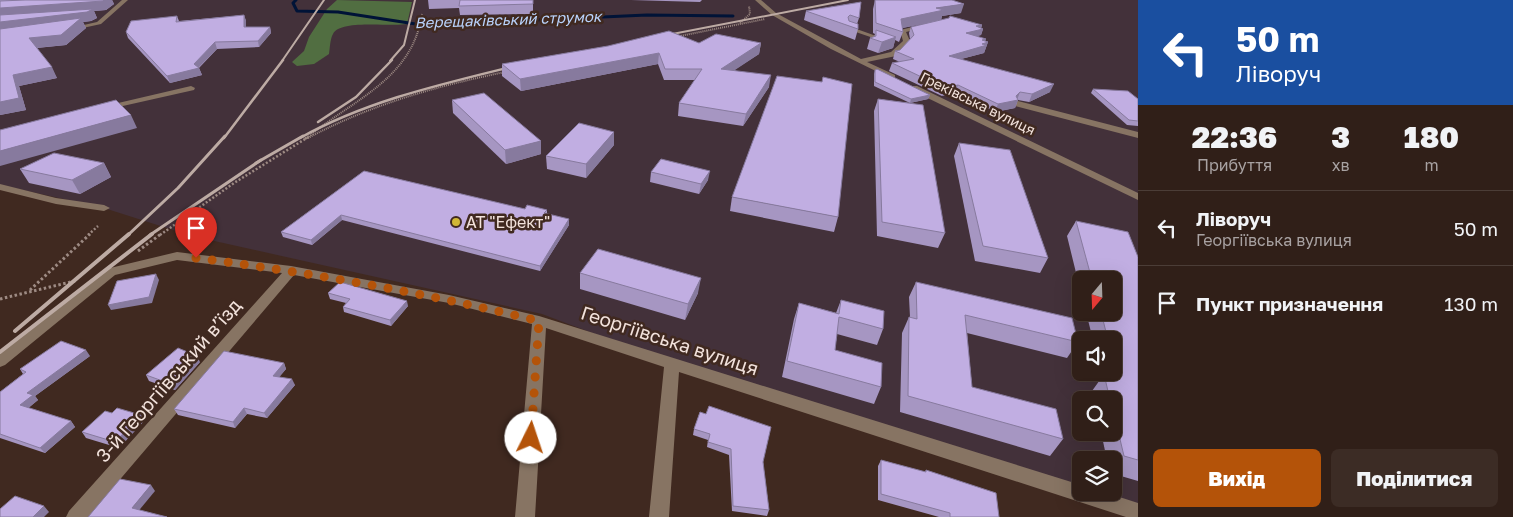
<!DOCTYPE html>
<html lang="uk">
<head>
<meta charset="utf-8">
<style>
	body { margin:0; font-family:"Golos Text",sans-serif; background:#3c2c25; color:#f1f3f6; height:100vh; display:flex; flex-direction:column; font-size:19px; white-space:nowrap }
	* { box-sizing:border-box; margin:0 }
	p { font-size:16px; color:#a8a2a2 }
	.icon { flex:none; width:28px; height:28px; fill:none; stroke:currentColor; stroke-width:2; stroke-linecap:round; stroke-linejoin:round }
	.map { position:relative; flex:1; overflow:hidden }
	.side { display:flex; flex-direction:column; background:#301f18; width:375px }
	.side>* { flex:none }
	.guide { background:#1a4fa0; color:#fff; overflow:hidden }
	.needle { width:32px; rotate:199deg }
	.buttons { position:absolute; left:1072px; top:271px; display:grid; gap:10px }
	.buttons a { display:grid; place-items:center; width:50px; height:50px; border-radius:8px; background:#301f18; box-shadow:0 5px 20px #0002,0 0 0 1px #4b3d37; font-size:25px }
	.pin { position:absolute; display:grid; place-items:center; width:42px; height:42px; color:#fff; margin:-51px -21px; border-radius:50% 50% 50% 0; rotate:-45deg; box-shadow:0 0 5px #0007 }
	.pin .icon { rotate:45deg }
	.me { position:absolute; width:55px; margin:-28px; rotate:4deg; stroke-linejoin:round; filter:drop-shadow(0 0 4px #0008) }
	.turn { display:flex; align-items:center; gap:18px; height:105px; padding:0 15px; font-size:22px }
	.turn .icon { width:65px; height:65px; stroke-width:2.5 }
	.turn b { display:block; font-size:35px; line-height:42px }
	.eta { display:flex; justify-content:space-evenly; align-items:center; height:85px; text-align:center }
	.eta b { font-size:30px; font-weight:800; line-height:35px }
	.action { display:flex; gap:10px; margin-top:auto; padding:10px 15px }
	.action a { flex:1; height:58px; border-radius:8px; background:#b45309; color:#fff; font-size:20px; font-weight:800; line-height:58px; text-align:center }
	.action a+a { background:#3c2c25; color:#f1f3f6 }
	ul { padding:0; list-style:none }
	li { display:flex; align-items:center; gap:15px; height:75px; padding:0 15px; border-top:1px solid #4b3d37 }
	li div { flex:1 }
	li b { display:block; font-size:19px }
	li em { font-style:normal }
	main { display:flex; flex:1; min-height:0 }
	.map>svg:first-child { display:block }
	.industrial { fill:#43313a; fill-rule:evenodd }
	.forest { fill:#516e41 }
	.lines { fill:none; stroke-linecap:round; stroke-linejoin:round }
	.stream { stroke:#001337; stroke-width:3 }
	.path-far2 { stroke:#9d8a83; stroke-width:2; stroke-dasharray:1 1; stroke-linecap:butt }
	.path-far1 { stroke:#9d8a83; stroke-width:2.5; stroke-dasharray:2 2; stroke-linecap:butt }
	.path { stroke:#9d8a83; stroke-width:3; stroke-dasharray:2.5 2.5; stroke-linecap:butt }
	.minor { fill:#877463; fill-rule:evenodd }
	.rail-far3 { stroke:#bdaba4; stroke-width:2 }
	.rail-far2 { stroke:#bdaba4; stroke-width:2.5 }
	.rail-far1 { stroke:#bdaba4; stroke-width:3 }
	.rail { stroke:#bdaba4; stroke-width:4 }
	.wall { fill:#a696c2 }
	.shaded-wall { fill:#877a9e }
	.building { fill:#c1aee2; stroke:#877a9e }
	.route { stroke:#b45309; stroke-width:9; stroke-dasharray:0 16.2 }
	.poi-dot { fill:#d1b736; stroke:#402920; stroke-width:2 }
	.labels { text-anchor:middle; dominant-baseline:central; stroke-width:5; stroke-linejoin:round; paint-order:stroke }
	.far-street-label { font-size:14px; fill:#f2e2dc; stroke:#402920 }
	.far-water-label { font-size:15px; font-style:italic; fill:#b9d3fc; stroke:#402920 }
	.poi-label { font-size:16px; fill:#f2e2dc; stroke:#402920; text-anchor:start }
	.near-street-label { font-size:19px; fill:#f2e2dc; stroke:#402920 }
</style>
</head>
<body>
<main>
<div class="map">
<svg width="1138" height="517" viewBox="0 0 1138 517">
	<rect width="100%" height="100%" fill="#402920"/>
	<path class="industrial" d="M0,0H1138V512L672,363L542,314L192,236L104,208L0,185ZM1081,280H1114V312H1081ZM1081,340H1114V372H1081ZM1081,400H1114V432H1081ZM1081,460H1114V492H1081Z"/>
	<path class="forest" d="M337,0L412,2L407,24C390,27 340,19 333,34C330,39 330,48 329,54L314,64L297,66L292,62L304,51L309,37L327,9Z"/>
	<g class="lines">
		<polyline class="stream" points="296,0 293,3 297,11 338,12 422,25 647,15 733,16"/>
		<g class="path-far2">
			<polyline points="740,23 750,14 749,6"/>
			<polyline points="675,37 765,19"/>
			<path d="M307,138C353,99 412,80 422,14"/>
			<path d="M308,138C370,105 436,86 505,72"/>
		</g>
		<g class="path-far1">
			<polyline points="305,139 308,136"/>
			<polyline points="88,235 98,226"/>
			<polyline points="160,235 234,183 310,136"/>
		</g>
		<g class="path">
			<polyline points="138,251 161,234"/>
			<polyline points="30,290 90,234"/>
			<polyline points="0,299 75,281"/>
		</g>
		<g class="minor">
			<polygon points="122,0 128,0 101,24 69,31 66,29 97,22"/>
			<polygon points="755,0 761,0 776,13 861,59 891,52 903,41 900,30 926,24 929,26 906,32 910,41 896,56 867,62 895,75 895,79 892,79 831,49 772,15"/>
			<polygon points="847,27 851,27 893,42 888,43 847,29"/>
			<polygon points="191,86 195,88 194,90 105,110 101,107"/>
			<polygon points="911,86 917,86 1138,193 1138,200 911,90"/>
			<polygon points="1018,101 1138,132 1138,138 1015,106 1014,104"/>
			<polygon points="0,184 56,198 104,205 110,208 104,211 56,204 0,190"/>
			<polygon points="177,252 291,266 449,295 539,316 1081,485 1081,492 1104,492 1138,503 1138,517 1126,517 679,372 669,517 649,517 664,367 546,328 535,517 515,517 532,324 449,303 294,275 88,517 66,517 69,511 282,273 177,260 115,275 5,365 0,367 0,353 106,269"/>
		</g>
		<g class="rail-far3">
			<polyline points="662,36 848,0"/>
			<polyline points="282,61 324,0"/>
			<polyline points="390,61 404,45 415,0"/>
		</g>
		<g class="rail-far2">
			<polyline points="318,122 356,97 392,60"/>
			<polyline points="224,138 283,60"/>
			<path d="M300,138C366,101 442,84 515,66"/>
		</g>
		<g class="rail-far1">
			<polyline points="256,163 303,136"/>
			<polyline points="128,235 178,188 225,136"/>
			<polyline points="150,235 261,160"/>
		</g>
		<g class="rail">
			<polyline points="15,331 129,234"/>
			<polyline points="0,352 152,234"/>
		</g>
	</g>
	<g class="wall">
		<polygon points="0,0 112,0 114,4 106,10 94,11 97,18 91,21 83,22 86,28 66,45 37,48 57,78 19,86 26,110 0,115"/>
		<polygon points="428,0 533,0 533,14 460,15 459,8 429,9"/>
		<polygon points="631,0 702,0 700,2"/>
		<polygon points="875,0 961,13 942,16 941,20 982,25 981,28 983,29 981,35 977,36 988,42 984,53 961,59 1050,92 1029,102 1018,100 1015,108 995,112 955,93 942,96 889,71 892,63 900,62 893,59 895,51 900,50 910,39 909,33 911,27 932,22 902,28 903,32 899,42 895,40 893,48 878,53 867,49 870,38 874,37 875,34 873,33 873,9"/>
		<polygon points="861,2 859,18 857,24 858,29 855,40 804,20 806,11"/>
		<polygon points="244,15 246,21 246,27 270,27 271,33 259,47 217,49 199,68 202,75 170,83 128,38 126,32 177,16 179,21"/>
		<polygon points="699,43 761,43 759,54 734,70 769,87 743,126 678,116 679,103 695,80 664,80 658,64 521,91 502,76 502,64 608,46"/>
		<polygon points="875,70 930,95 928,99 910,103 945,233 938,248 877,236 874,111 878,99 910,103 874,86 874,74"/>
		<polygon points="1093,89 1138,99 1138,126 1127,125 1091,93"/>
		<polygon points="452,100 541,154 506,164 453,113"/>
		<polygon points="959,143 1048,258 1040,273 975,261 954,156"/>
		<polygon points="614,145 586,178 547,169 546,156"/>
		<polygon points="104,163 111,177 80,194 29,183 20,169"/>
		<polygon points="364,171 525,209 547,210 547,214 569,225 540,271 342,220 312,245 283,237 281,232"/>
		<polygon points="651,172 708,180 699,194 650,182"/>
		<polygon points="732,197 838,217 834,232 730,211"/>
		<polygon points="1076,221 1138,257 1138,481 1114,474 1114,460 1107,460 1101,432 1114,432 1114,400 1094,400 1092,391 1102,377 1101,372 1114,372 1114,340 1093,340 1086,312 1114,312 1114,280 1081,280 1081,293 1067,236"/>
		<polygon points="580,273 698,293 685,320 580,289"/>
		<polygon points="916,282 1078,342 1067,358 967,333 972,387 1063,439 1050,456 900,412 902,333 909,317 910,317 909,297"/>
		<polygon points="328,293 408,306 391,326 344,312 343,307 346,303 330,299"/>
		<polygon points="841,300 883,329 877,345 837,334 835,350 881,387 874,404 782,377 794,319 799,303 836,313"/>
		<polygon points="90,356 35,396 38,400 28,408 71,421 75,427 45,453 0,438 0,392 23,374 20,369"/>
		<polygon points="200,362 175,390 149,381 146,375"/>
		<polygon points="284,363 286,369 279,377 295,385 267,418 247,414 235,428 178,415 174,409"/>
		<polygon points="700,412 763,462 769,510 767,516 732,511 729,455 707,447 708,440 693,435 694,429"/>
		<polygon points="112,413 141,415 144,421 119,448 86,438 82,432"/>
		<polygon points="881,460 925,472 926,470 999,517 939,517 878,500 878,466"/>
	</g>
	<g class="shaded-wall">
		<polygon points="104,0 112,0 114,4 106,10 94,11 97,18 91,21 83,22 86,28 66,45 35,48 0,33 0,8"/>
		<polygon points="964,4 961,13 942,16 941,20 898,29 901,19 936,8"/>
		<polygon points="244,15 246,21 246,34 244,27"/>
		<polygon points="982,25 981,29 983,29 981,35 963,40 966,33 976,26"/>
		<polygon points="270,27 271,33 259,47 258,41"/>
		<polygon points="896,37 893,48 878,53 882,42"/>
		<polygon points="986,39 984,43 988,42 984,53 946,63 949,56 982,40"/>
		<polygon points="215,42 217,49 198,68 199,68 202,75 170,83 167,76 194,64"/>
		<polygon points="761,43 759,54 720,80 721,69"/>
		<polygon points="659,53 658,64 521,91 520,79"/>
		<polygon points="52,67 57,78 19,86 26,110 0,115 0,102 13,75"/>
		<polygon points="771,75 769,87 743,126 746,114"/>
		<polygon points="1054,84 1050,92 1029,102 1032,94"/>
		<polygon points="958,85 955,93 942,96 945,88"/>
		<polygon points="1020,92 1017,100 1018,100 1015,108 995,112 998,104 1016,96"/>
		<polygon points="930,95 928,99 910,103 911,99"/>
		<polygon points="131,115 137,128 0,166 0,151"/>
		<polygon points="614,132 614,145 586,178 586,164"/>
		<polygon points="541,141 541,154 506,164 505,150"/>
		<polygon points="104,163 111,177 80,194 72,180"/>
		<polygon points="710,171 708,180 699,194 701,184"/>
		<polygon points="341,215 342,220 312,245 311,240"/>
		<polygon points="569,219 569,225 540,271 540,266"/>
		<polygon points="156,274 159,280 152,303 111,310 108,305"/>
		<polygon points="701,278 698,293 685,320 688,304"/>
		<polygon points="407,301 408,306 391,326 390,320"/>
		<polygon points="86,350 90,356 35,396 38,400 25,411 20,405 27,393"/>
		<polygon points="197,356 200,362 175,390 171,384"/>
		<polygon points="284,363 286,369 276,381 273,376"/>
		<polygon points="292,379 295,385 267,418 264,413"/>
		<polygon points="244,408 247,414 235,428 233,422"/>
		<polygon points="141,415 144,421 119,448 115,442"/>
		<polygon points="71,421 75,427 45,453 40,448"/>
		<polygon points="151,485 155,491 136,514 132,508"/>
		<polygon points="44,506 49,512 44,517 33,517"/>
	</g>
	<g class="building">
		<polygon points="25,0 104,0 103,1 0,8 0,1"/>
		<polygon points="460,0 533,0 533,4 459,6"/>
		<polygon points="875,0 952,0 964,4 936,8 944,10 901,19 903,32 876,23"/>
		<polygon points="861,2 859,18 850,15 848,17 849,21 858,24 858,29 806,11"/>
		<polygon points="93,9 87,12 0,22 0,15"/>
		<polygon points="244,15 244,27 270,27 258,41 215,42 194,64 199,68 167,76 126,32 131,21 177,16 176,22"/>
		<polygon points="950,16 982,25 976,26 983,29 966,33 986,39 982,40 988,42 982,44 987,45 949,56 1054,84 1032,94 1020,92 1016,96 1018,100 998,104 958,85 945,88 892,63 914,59 895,51 900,50 914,35 911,27 949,18"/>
		<polygon points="81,18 61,35 29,38 52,67 13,75 19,98 0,102 0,29"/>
		<polygon points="876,30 896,37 882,42 870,38 876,36"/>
		<polygon points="669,31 699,43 716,34 761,43 721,69 771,75 746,114 679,103 702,69 665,69 659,53 520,79 502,64 608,46"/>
		<polygon points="877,69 930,95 911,99 875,82 875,70"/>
		<polygon points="777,76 822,82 823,77 852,84 838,217 732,197"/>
		<polygon points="1093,89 1128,91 1138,99 1138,121 1129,120"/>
		<polygon points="484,93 541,141 505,150 452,100"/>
		<polygon points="878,99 923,105 945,233 882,222"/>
		<polygon points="116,100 131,115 0,151 0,130"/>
		<polygon points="579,123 614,132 586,164 546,156"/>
		<polygon points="959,143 1010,150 1048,258 983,246"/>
		<polygon points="54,153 104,163 72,180 20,169"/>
		<polygon points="661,159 710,171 701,184 651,172"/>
		<polygon points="364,171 525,209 527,205 547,210 544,213 569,219 540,266 341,215 311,240 281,232"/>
		<polygon points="1076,221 1128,232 1138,257 1138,460 1124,456 1114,414 1114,400 1110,400 1104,374 1119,378 1114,359 1114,340 1108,340 1101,312 1114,312 1114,280 1092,280"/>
		<polygon points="598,249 701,278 688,304 580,273"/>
		<polygon points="156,274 149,297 108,305 117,281"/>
		<polygon points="340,282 407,301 390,320 343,307 350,299 328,293"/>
		<polygon points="916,282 1072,318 1078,342 965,315 972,387 1056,409 1063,439 908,396 909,317 917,319"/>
		<polygon points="841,300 884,311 883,329 839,317 835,350 882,363 881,387 787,361 799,303 839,314"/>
		<polygon points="61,341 86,350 27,393 33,395 20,405 71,421 40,448 0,434 0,392 26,372 20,369"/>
		<polygon points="178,348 197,356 171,384 146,375"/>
		<polygon points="224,351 284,363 273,376 292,379 264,413 244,408 233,422 174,409"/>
		<polygon points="709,406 771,427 763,462 769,510 733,506 731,449 708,442 710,434 694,429 700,412 706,414"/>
		<polygon points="117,408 141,415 115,442 82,432 105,411 112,413"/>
		<polygon points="881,460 926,472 926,470 996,493 999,517 950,517 950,513 881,494"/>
		<polygon points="120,479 151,485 132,508 167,517 88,517"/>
		<polygon points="15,496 44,506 33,517 0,517 0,509"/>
	</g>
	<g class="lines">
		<path class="route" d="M196,258C312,273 425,293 539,321L531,438"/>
	</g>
	<circle class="poi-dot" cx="456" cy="222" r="5"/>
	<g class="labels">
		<g class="far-street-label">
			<text transform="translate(978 103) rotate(26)">Греківська вулиця</text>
		</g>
		<g class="far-water-label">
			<text transform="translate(508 19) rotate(-2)">Верещаківський струмок</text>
		</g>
		<g class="poi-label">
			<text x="466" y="222">АТ "Ефект"</text>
		</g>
		<g class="near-street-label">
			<text transform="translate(670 340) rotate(18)">Георгіївська вулиця</text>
			<text transform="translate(168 380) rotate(-49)">3-й Георгіївський в’їзд</text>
		</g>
	</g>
</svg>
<div class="buttons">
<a><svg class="needle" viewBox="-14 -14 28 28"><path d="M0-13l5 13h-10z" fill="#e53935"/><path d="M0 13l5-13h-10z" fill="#a8a2a2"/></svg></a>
<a><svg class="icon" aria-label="sound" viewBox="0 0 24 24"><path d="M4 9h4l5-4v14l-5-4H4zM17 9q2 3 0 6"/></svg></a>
<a><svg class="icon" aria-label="search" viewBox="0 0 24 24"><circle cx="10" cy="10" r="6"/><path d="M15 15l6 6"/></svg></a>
<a><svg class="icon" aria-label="layers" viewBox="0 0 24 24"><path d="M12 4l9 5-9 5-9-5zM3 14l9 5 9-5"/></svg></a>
</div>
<div class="pin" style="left:196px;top:258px;background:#d93025"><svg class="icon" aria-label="arrive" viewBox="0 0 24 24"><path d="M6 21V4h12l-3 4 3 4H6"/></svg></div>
<svg class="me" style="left:531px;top:438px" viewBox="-20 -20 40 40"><circle r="19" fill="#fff"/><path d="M0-13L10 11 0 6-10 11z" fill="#b45309"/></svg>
</div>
<section class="side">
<div class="guide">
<div class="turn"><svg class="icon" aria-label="left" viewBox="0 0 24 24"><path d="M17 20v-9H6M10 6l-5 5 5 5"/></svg><div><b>50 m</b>Ліворуч</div></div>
</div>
<div class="eta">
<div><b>22:36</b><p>Прибуття</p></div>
<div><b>3</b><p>хв</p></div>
<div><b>180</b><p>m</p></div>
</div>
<ul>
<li><svg class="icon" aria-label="left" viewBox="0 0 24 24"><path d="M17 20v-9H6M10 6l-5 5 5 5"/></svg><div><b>Ліворуч</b><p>Георгіївська вулиця</p></div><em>50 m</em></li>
<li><svg class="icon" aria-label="arrive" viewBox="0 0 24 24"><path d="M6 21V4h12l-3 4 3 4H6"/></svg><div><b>Пункт призначення</b></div><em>130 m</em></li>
</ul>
<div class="action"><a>Вихід</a><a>Поділитися</a></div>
</section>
</main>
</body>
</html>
